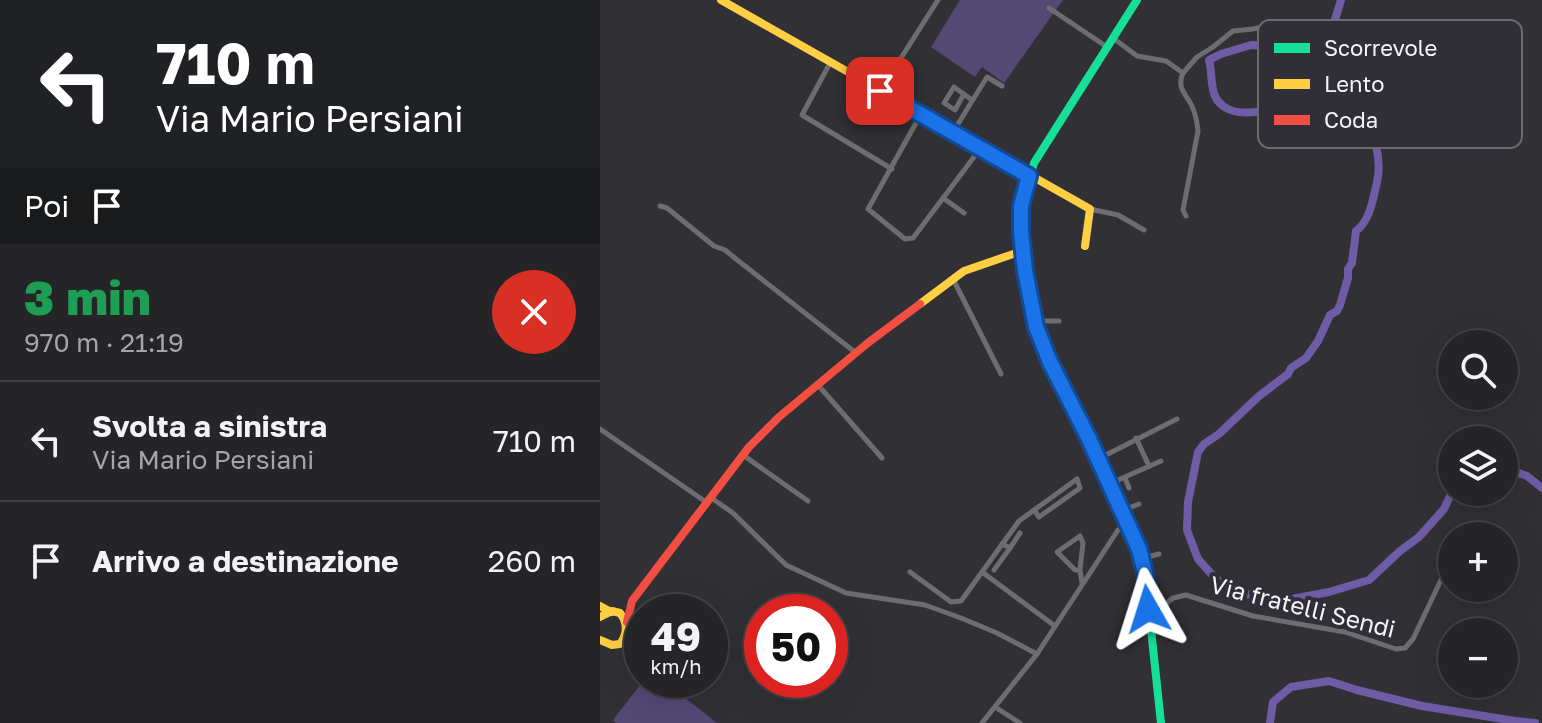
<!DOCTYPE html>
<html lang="it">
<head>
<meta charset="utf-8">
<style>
	body { margin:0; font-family:"Golos Text",sans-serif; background:#313134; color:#f1f3f6; height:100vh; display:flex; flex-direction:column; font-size:30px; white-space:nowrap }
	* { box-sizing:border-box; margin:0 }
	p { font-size:26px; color:#a3a5a8 }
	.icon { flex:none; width:44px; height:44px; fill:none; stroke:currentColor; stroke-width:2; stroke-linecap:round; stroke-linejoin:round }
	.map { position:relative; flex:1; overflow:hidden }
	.panel { display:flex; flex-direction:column; background:#252528; width:600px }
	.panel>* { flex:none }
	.top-card { background:#202124; color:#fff; overflow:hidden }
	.tools { position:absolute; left:838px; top:330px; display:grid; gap:16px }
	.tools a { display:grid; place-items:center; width:80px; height:80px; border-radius:50%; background:#252528; box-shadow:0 8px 32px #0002,0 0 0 2px #424245; font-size:40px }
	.speed { position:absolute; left:24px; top:594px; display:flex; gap:16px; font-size:40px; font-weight:700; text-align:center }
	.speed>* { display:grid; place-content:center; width:104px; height:104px; border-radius:50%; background:#252528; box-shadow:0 8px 32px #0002,0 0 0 2px #424245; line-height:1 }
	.speed small { font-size:20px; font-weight:400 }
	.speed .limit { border:12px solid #d22; background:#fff; color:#111 }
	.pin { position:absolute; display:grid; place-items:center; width:68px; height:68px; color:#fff; margin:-34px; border-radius:16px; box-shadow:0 4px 12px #0006 }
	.me { position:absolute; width:88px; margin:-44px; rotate:354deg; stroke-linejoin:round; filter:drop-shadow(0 0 6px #0008) }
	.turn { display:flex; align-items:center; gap:28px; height:168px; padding:0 24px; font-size:36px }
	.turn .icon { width:104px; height:104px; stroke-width:2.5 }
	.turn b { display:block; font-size:56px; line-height:68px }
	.then { display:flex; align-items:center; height:76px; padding:0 24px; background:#0003; gap:16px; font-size:30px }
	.round { display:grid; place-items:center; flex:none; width:84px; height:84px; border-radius:42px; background:#313134 }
	.headline { display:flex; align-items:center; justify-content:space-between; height:136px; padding:0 24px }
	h1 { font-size:48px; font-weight:800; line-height:60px; color:#1e9e55 }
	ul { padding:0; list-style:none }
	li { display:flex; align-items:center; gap:24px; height:120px; padding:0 24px; border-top:2px solid #424245 }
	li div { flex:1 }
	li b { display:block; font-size:30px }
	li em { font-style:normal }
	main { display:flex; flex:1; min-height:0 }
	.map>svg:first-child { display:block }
	.green { fill:#544975 }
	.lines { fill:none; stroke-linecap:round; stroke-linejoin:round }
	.river { stroke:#6f5ca6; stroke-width:8 }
	.street { stroke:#6d6d71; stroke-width:5 }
	.fast { stroke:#16e098; stroke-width:8 }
	.slow { stroke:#ffcf43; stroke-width:8 }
	.jam { stroke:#f24e42; stroke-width:8 }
	.route-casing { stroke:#114b97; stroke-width:20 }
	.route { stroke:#1a73e8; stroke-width:14 }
	.labels { text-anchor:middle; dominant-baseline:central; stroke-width:8; stroke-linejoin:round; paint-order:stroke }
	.street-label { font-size:24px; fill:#f5f4f9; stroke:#302f37 }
	.key { fill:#302f37; stroke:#6b6a71; stroke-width:2 }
	.key-label { font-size:22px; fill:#f5f4f9 }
</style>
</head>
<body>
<main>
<section class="panel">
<div class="top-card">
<div class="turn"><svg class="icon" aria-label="left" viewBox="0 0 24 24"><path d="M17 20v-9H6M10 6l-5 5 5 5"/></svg><div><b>710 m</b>Via Mario Persiani</div></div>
<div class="then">Poi<svg class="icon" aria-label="arrive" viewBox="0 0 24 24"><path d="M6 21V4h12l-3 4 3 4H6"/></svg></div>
</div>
<div class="headline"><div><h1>3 min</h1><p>970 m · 21:19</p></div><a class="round" style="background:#d93025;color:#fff"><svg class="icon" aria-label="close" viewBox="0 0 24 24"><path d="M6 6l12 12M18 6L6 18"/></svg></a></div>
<ul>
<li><svg class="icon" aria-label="left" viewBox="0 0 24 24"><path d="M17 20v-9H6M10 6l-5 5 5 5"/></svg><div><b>Svolta a sinistra</b><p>Via Mario Persiani</p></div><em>710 m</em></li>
<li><svg class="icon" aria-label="arrive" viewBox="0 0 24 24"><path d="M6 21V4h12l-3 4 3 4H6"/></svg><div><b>Arrivo a destinazione</b></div><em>260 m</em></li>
</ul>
</section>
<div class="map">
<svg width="942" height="723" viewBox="0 0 942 723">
	<rect width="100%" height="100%" fill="#313135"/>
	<g class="green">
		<polygon points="360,0 463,0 404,83 382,67 375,77 331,47"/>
		<polygon points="44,680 62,680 117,723 16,723 13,720"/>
	</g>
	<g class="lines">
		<g class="river">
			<path d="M741,0L729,39L684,46L651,45L621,54L609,60C614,78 607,99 628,109C650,119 680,106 700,98C705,95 711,91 717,90C727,89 737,95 744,102C749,105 755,108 759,113C775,130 782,159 777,182C773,199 770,221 756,231L752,263L748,269V278L740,305L737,311L730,315L718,341L706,358L691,368L688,374L659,396L619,434L604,444L598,452L588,502L587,530L598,559L615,578L636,592L672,599H692L729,592L769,580L800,551L819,537L844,509L852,492"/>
			<polyline points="904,468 927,476 942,488"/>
			<polyline points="670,723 673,702 691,687 729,681 757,690 822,706 915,721 935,723"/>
		</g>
		<g class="street">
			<polyline points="449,8 507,47"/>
			<path d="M513,38L537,56L566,61L583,73C577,87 584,92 591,104C595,112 597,121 598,131L583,210L586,216"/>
			<polyline points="230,63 202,115 292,169"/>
			<polyline points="583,73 597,57 613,47 633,31 653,29 681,23"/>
			<polyline points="280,91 338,0"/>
			<polyline points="364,94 355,110 344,103 354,87 372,100"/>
			<polyline points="321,114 268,209 305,239 313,238 380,149"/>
			<polyline points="353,132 387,77 402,86"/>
			<polyline points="343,198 364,213"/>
			<polyline points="60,206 67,208 114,246 125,250 136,259 256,353"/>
			<polyline points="490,209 518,215 544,230"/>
			<polyline points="353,279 401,374"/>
			<polyline points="435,321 459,321"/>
			<polyline points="218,385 282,458"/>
			<polyline points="0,429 106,502"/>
			<polyline points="536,438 549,466"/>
			<polyline points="143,455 208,501"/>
			<polyline points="498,459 577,419"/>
			<polyline points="525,478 529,488"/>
			<polyline points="509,484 561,461"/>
			<polyline points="110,497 133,513 186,565 246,593 325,605 361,618 397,633 437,654"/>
			<polyline points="434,510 439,517 480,488 477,479"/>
			<polyline points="521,511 539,504"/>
			<polyline points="402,544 410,548 420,533"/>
			<polyline points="551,556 559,554"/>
			<polyline points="394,570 410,548"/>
			<polyline points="480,570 475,570 457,552 480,536 483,543 480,570 482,583"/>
			<polyline points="310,572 351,602 361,601 419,521 477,479"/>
			<polyline points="382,572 455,626"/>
			<polyline points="549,609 559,609 573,598 586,595 653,616 745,632 796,649 805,648 813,639 849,563"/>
			<polyline points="395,707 420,723"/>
			<polyline points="382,723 437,654 518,530 528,525"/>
		</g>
		<polyline class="fast" points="537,0 434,163 421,206 421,231 425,271 436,327 450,362 479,419 539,549 545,573 561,723"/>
		<g class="slow">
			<polyline points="121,0 490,209 485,246"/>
			<polyline points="320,304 364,271 422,251"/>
			<polyline points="0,606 11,612"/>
			<path d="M0,617L12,611L20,613C28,623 28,633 20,644L12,645L0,640"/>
		</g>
		<polyline class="jam" points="27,622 32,601 149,447 179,417 269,342 320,304"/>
	</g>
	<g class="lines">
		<g class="route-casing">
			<polyline id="route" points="280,91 429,176 421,206 421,231 425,271 436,327 450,362 489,439 539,549 545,573 548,609"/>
		</g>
		<use href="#route" class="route"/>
	</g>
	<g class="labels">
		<g class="street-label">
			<text transform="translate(703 606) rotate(14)">Via fratelli Sendi</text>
		</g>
	</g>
	<rect x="658" y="20" width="264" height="128" rx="12" class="key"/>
	<rect x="674" y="43" width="36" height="10" fill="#16e098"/>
	<rect x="674" y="79" width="36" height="10" fill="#ffcf43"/>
	<rect x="674" y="115" width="36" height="10" fill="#f24e42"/>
	<g class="key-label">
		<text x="724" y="56">Scorrevole</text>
		<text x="724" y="92">Lento</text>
		<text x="724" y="128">Coda</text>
	</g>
</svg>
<div class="tools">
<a><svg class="icon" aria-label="search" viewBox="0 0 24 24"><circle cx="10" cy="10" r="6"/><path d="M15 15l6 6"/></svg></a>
<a><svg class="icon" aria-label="layers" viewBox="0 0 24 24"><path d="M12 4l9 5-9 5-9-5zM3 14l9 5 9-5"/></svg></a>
<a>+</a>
<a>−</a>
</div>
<div class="speed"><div>49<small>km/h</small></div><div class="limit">50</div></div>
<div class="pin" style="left:280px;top:91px;background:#d93025"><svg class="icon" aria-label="arrive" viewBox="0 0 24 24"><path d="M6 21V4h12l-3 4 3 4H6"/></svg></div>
<svg class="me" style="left:548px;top:609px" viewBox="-20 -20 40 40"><path d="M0-17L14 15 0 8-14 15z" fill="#1a73e8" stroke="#fff" stroke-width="4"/></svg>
</div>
</main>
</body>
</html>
